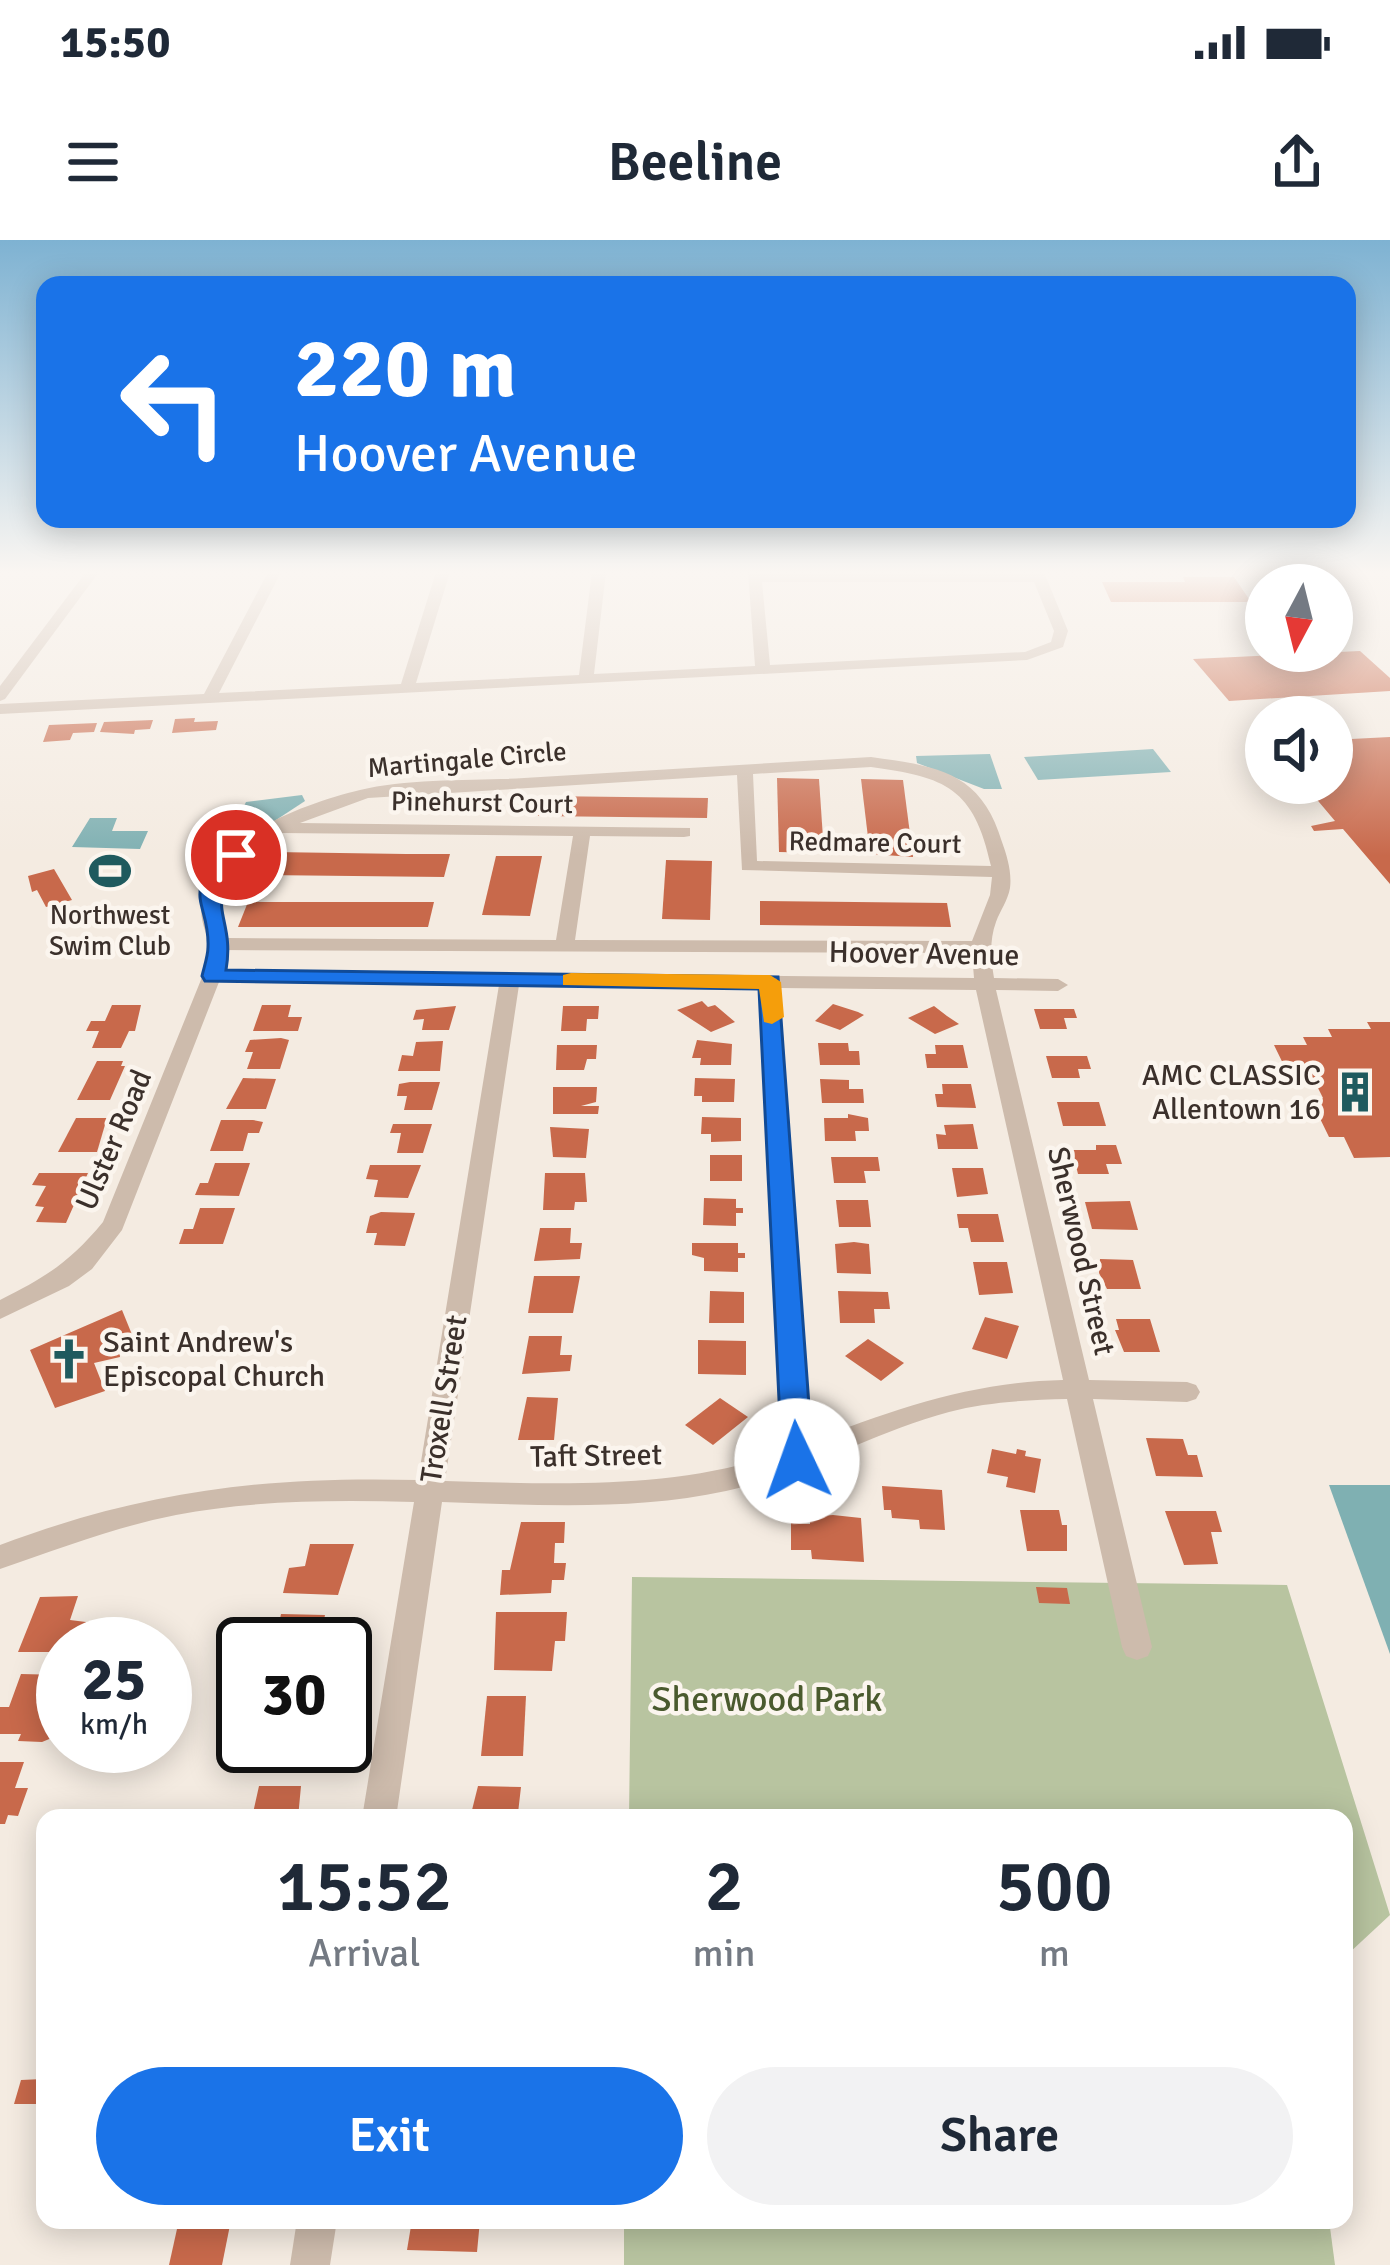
<!DOCTYPE html>
<html lang="en">
<head>
<meta charset="utf-8">
<style>
	body { margin:0; font-family:Signika,sans-serif; background:#f2f2f3; color:#1f2937; height:100vh; display:flex; flex-direction:column; font-size:45px; white-space:nowrap }
	* { box-sizing:border-box; margin:0 }
	p { font-size:39px; color:#747a83 }
	.icon { flex:none; width:66px; height:66px; fill:none; stroke:currentColor; stroke-width:2; stroke-linecap:round; stroke-linejoin:round }
	.map { position:relative; flex:1; overflow:hidden }
	.side { position:absolute; left:36px; top:1569px; width:1317px; height:420px; display:flex; flex-direction:column; background:#fff; border-radius:24px; box-shadow:0 6px 30px #0003 }
	.side>* { flex:none }
	.hud { position:absolute; left:36px; top:36px; width:1320px; height:252px; border-radius:24px; box-shadow:0 6px 30px #0003; background:#1a73e8; color:#fff; overflow:hidden }
	.needle { width:78px; rotate:187deg }
	.fabs { position:absolute; left:1245px; top:324px; display:grid; gap:24px }
	.fabs a { display:grid; place-items:center; width:108px; height:108px; border-radius:50%; background:#fff; box-shadow:0 6px 30px #0003; font-size:60px }
	.speed { position:absolute; left:36px; top:1377px; display:flex; gap:24px; font-size:60px; font-weight:700; text-align:center }
	.speed>* { display:grid; place-content:center; width:156px; height:156px; border-radius:50%; background:#fff; box-shadow:0 6px 30px #0003; line-height:1 }
	.speed small { font-size:30px; font-weight:400 }
	.speed .limit { border:6px solid #111; border-radius:18px; background:#fff; color:#111 }
	.pin { position:absolute; display:grid; place-items:center; width:102px; height:102px; color:#fff; margin:-51px; border:6px solid #fff; border-radius:50%; box-shadow:0 3px 12px #0007 }
	.me { position:absolute; width:132px; margin:-66px; rotate:357deg; stroke-linejoin:round; filter:drop-shadow(0 0 9px #0008) }
	.turn { display:flex; align-items:center; gap:42px; height:252px; padding:0 60px; font-size:54px }
	.turn .icon { width:156px; height:156px; stroke-width:2.5 }
	.turn b { display:block; font-size:84px; line-height:102px }
	.eta { display:flex; justify-content:space-evenly; align-items:center; height:204px; text-align:center }
	.eta b { font-size:72px; font-weight:600; line-height:84px }
	.action { display:flex; gap:24px; margin-top:auto; padding:24px 60px }
	.action a { flex:1; height:138px; border-radius:72px; background:#1a73e8; color:#fff; font-size:48px; font-weight:600; line-height:138px; text-align:center }
	.action a+a { background:#f2f2f3; color:#1f2937 }
	.status { display:flex; justify-content:space-between; align-items:center; height:84px; padding:0 60px; background:#fff; direction:ltr }
	.status svg { height:33px; fill:currentColor }
	header { display:flex; justify-content:space-between; align-items:center; height:156px; padding:0 60px; background:#fff; font-size:54px; font-weight:600 }
	.map>svg:first-child { display:block }
	.green { fill:#b8c4a0 }
	.water { fill:#7fb0b2 }
	.building { fill:#c8694b }
	.lines { fill:none; stroke-linecap:round; stroke-linejoin:round }
	.minor { fill:#cdbbac; fill-rule:evenodd }
	.route { fill:#1a73e8; stroke:#114b97; stroke-width:3 }
	.slow { fill:#f59e0b }
	.labels { text-anchor:middle; dominant-baseline:central; stroke-width:9; stroke-linejoin:round; paint-order:stroke }
	.far-street-label { font-size:27px; fill:#3b302b; stroke:#fbf5ee }
	.far-poi-label { font-size:27px; fill:#3b302b; stroke:#fbf5ee }
	.street-label { font-size:30px; fill:#3b302b; stroke:#fbf5ee }
	.poi-label { font-size:30px; fill:#3b302b; stroke:#fbf5ee; text-anchor:end }
	.near-park-label { font-size:36px; fill:#4a5a2e; stroke:#fbf5ee }
</style>
</head>
<body>
<div class="status"><b>15:50</b><svg viewBox="0 0 49 12"><path d="M0 12V9h3v3zM5 12V6h3v6zM10 12V3h3v9zM15 12V0h3v12zM26 1h20v11H26zM47 4h2v5h-2z"/></svg></div>
<header><svg class="icon" aria-label="menu" viewBox="0 0 24 24"><path d="M4 6h16M4 12h16M4 18h16"/></svg>Beeline<svg class="icon" aria-label="share" viewBox="0 0 24 24"><path d="M12 15V3M7 8l5-5 5 5M5 13v7h14v-7"/></svg></header>
<div class="map">
<svg width="1390" height="2025" viewBox="0 0 1390 2025">
	<rect width="100%" height="100%" fill="#f4ebe1"/>
	<g class="green">
		<polygon points="632,1337 1287,1345 1390,1675 1348,1714 1344,1726 1344,1578 629,1578"/>
		<polygon points="624,1980 1329,1980 1335,2025 624,2025"/>
	</g>
	<g class="water">
		<polygon points="1153,509 1171,532 1038,540 1024,517"/>
		<polygon points="990,514 1002,549 984,549 917,523 916,516"/>
		<polygon points="302,555 305,561 244,601 227,601 246,562"/>
		<polygon points="90,578 117,578 112,591 148,591 140,609 72,607"/>
		<polygon points="1329,1245 1390,1245 1390,1414"/>
	</g>
	<g class="building">
		<polygon points="1183,337 1234,337 1251,362 1111,362 1102,342 1185,342"/>
		<polygon points="1360,411 1390,438 1390,451 1229,461 1193,419"/>
		<polygon points="195,478 194,482 218,481 216,490 172,493 175,479"/>
		<polygon points="153,480 150,489 135,490 134,494 100,492 104,482"/>
		<polygon points="97,483 94,492 73,493 70,500 43,502 49,485"/>
		<polygon points="1390,497 1390,644 1343,589 1314,591 1311,586 1335,581 1303,543 1332,543 1332,500"/>
		<polygon points="777,538 819,539 824,613 779,612"/>
		<polygon points="861,539 903,540 913,617 870,614"/>
		<polygon points="542,556 708,558 707,578 538,576"/>
		<polygon points="273,612 406,614 450,614 444,637 263,635"/>
		<polygon points="496,616 542,616 530,676 482,675"/>
		<polygon points="666,620 712,621 710,680 662,679"/>
		<polygon points="54,629 72,660 46,667 37,650 32,652 28,636"/>
		<polygon points="760,661 947,663 951,687 760,685"/>
		<polygon points="248,662 434,662 428,687 238,687"/>
		<polygon points="702,761 708,767 715,765 735,782 711,792 677,770"/>
		<polygon points="833,764 858,772 864,775 840,790 815,781"/>
		<polygon points="112,765 141,765 135,791 129,791 121,808 92,808 99,791 86,791 91,781 105,781"/>
		<polygon points="262,765 291,765 288,777 302,777 298,791 253,791"/>
		<polygon points="456,766 449,790 422,790 424,779 413,780 416,770"/>
		<polygon points="563,766 599,766 598,779 587,779 586,791 561,791"/>
		<polygon points="934,766 947,776 959,784 935,794 908,778"/>
		<polygon points="1034,769 1074,769 1077,778 1064,778 1067,789 1040,789"/>
		<polygon points="1367,782 1390,782 1390,917 1354,918 1344,897 1329,897 1310,858 1323,858 1315,842 1292,842 1274,805 1307,805 1303,797 1332,797 1328,789 1371,789"/>
		<polygon points="281,798 289,800 280,829 247,829 253,812 245,812 250,800"/>
		<polygon points="697,800 732,804 731,825 700,825 701,818 692,818"/>
		<polygon points="443,801 440,831 398,831 402,815 413,816 416,802"/>
		<polygon points="818,803 848,803 849,811 859,811 860,825 820,825"/>
		<polygon points="557,805 597,805 596,819 587,819 584,830 556,830"/>
		<polygon points="935,805 963,805 968,828 927,828 925,814 936,814"/>
		<polygon points="1046,816 1087,816 1091,829 1078,829 1080,838 1052,838"/>
		<polygon points="97,821 123,821 121,826 125,826 110,860 77,860"/>
		<polygon points="243,838 276,839 266,869 226,869"/>
		<polygon points="695,838 735,839 734,862 702,862 702,856 694,856"/>
		<polygon points="820,839 849,840 849,849 863,849 864,863 822,863"/>
		<polygon points="410,842 440,842 432,870 404,870 407,856 397,856 399,844"/>
		<polygon points="942,844 971,844 976,868 937,867 935,854 943,854"/>
		<polygon points="553,847 597,847 596,862 581,866 599,866 598,874 553,874"/>
		<polygon points="1057,862 1099,862 1106,886 1063,886"/>
		<polygon points="848,874 868,878 869,891 855,891 856,901 825,901 824,878 848,878"/>
		<polygon points="702,877 741,878 741,901 711,902 711,894 701,894"/>
		<polygon points="76,878 107,878 97,912 58,912"/>
		<polygon points="221,880 253,880 263,882 259,893 248,893 243,911 210,911"/>
		<polygon points="393,884 432,884 423,913 397,913 401,893 390,893"/>
		<polygon points="973,884 978,909 938,909 936,894 946,895 944,885"/>
		<polygon points="550,887 589,889 586,918 553,917"/>
		<polygon points="1096,905 1116,905 1122,924 1106,924 1109,934 1078,934 1072,910 1096,910"/>
		<rect x="710" y="915" width="32" height="26"/>
		<polygon points="831,917 878,917 880,931 864,931 866,943 834,943"/>
		<polygon points="215,923 250,923 239,956 195,955 200,943 208,943"/>
		<polygon points="370,925 421,925 408,958 374,957 378,940 366,939"/>
		<polygon points="952,928 983,928 988,954 957,957"/>
		<polygon points="39,933 88,933 66,983 36,982 44,967 35,966 46,946 32,945"/>
		<polygon points="545,933 585,933 587,962 575,962 574,970 543,970"/>
		<polygon points="704,958 736,959 736,968 743,968 743,973 736,973 736,986 703,985"/>
		<polygon points="836,960 868,960 871,987 839,987"/>
		<polygon points="1130,961 1138,990 1092,989 1085,962"/>
		<polygon points="200,968 235,968 223,1004 179,1004 184,989 193,989"/>
		<polygon points="381,972 415,973 405,1006 374,1005 377,993 366,993 370,976"/>
		<polygon points="957,974 998,974 1004,1002 971,1002 968,988 959,988"/>
		<polygon points="540,988 571,988 570,1003 582,1003 580,1019 534,1021"/>
		<polygon points="854,1002 869,1004 871,1034 837,1033 835,1004"/>
		<polygon points="692,1003 738,1003 738,1013 745,1013 745,1018 738,1018 738,1032 704,1031 704,1018 692,1015"/>
		<polygon points="1100,1019 1133,1020 1141,1049 1107,1049 1099,1033"/>
		<polygon points="973,1022 1007,1022 1013,1053 979,1055"/>
		<polygon points="534,1036 580,1036 573,1073 528,1073"/>
		<polygon points="710,1051 744,1052 744,1083 709,1083"/>
		<polygon points="838,1051 888,1052 890,1069 874,1069 875,1083 840,1083"/>
		<polygon points="122,1070 135,1102 119,1107 120,1117 94,1123 105,1151 55,1168 30,1110"/>
		<polygon points="985,1077 1019,1086 1007,1119 972,1109"/>
		<polygon points="1116,1079 1150,1079 1160,1112 1124,1112 1115,1090 1119,1090"/>
		<polygon points="529,1096 562,1096 560,1115 572,1115 570,1131 522,1134"/>
		<polygon points="868,1099 904,1123 881,1141 845,1116"/>
		<polygon points="698,1100 746,1101 746,1135 698,1134"/>
		<polygon points="527,1157 558,1158 554,1200 518,1200"/>
		<polygon points="720,1158 748,1177 713,1205 685,1185"/>
		<polygon points="1146,1198 1183,1199 1188,1215 1197,1215 1203,1237 1156,1236"/>
		<polygon points="992,1209 1016,1214 1017,1209 1026,1211 1025,1216 1041,1219 1035,1253 1006,1247 1008,1237 987,1233"/>
		<polygon points="882,1246 942,1250 945,1290 920,1289 919,1280 892,1278 891,1270 884,1270"/>
		<polygon points="1020,1270 1059,1270 1062,1285 1067,1285 1067,1311 1027,1311"/>
		<polygon points="1165,1271 1216,1271 1222,1292 1211,1292 1218,1324 1184,1325"/>
		<polygon points="833,1275 861,1278 864,1322 812,1319 811,1310 791,1310 791,1283 810,1284 810,1277"/>
		<polygon points="521,1282 565,1282 564,1303 555,1303 554,1323 566,1323 564,1340 552,1340 551,1353 500,1355 502,1330 510,1330"/>
		<polygon points="310,1304 354,1304 338,1355 283,1353 289,1328 305,1326"/>
		<polygon points="1036,1347 1067,1348 1070,1364 1039,1363"/>
		<polygon points="78,1356 70,1380 86,1382 79,1404 63,1404 63,1412 18,1412 40,1357"/>
		<polygon points="496,1372 567,1372 565,1401 555,1401 552,1431 494,1430"/>
		<polygon points="281,1374 325,1375 319,1404 259,1404 262,1393 277,1393"/>
		<polygon points="21,1434 63,1435 55,1474 63,1474 59,1495 42,1502 18,1501 21,1494 0,1494 0,1467 9,1467"/>
		<polygon points="487,1456 526,1456 523,1516 481,1516"/>
		<polygon points="238,1486 243,1486 243,1506 307,1506 305,1517 231,1515"/>
		<polygon points="0,1522 24,1522 15,1548 28,1548 18,1576 8,1575 5,1584 0,1584"/>
		<polygon points="259,1546 301,1546 298,1578 232,1578 233,1572 253,1573"/>
		<polygon points="478,1546 521,1547 518,1573 534,1573 534,1578 470,1578"/>
		<polygon points="43,1839 36,1864 14,1864 21,1840"/>
		<polygon points="179,1980 231,1980 222,2025 169,2025"/>
		<polygon points="412,1980 480,1980 477,2012 407,2010"/>
	</g>
	<g class="lines">
		<g class="minor">
			<polygon points="86,332 99,332 5,459 0,461 0,446"/>
			<path d="M268,332H281L219,453L401,444L436,332H450L416,443L579,435L592,332H606L594,434L755,426L748,332H1044L1068,391L1063,407L1027,420L0,474V464L204,454ZM762,342H1034L1054,391L1051,402L1025,412L770,425Z"/>
			<path d="M871,517C936,526 981,531 1002,602C1007,616 1012,632 1010,648C1008,660 1000,671 996,682C989,701 991,720 994,738L1058,739L1068,745L1058,751L996,750L1089,1140L1187,1142L1196,1145L1200,1152L1196,1159L1187,1162L1093,1159L1152,1407L1148,1416L1137,1420L1126,1416L1122,1407L1067,1159C1027,1160 987,1162 949,1172C871,1193 804,1234 726,1251C634,1271 536,1265 442,1262L396,1578H362L414,1262C335,1260 254,1260 176,1275C115,1287 59,1309 0,1329V1305C144,1251 265,1236 418,1240L499,745L219,742L122,990L92,1029L69,1046L0,1079V1060C46,1037 70,1022 103,982L209,720H223V730L974,738L972,713L220,710L213,708C161,616 290,567 360,550C407,538 475,541 524,538C640,531 755,524 871,517ZM871,527C946,537 974,548 991,626L757,621L753,534ZM737,535L742,630L992,637L990,655L972,701L575,700L590,596L684,597L690,596V588L300,583L368,558ZM281,593L573,596L556,700L227,698C204,642 233,618 281,593ZM519,745L760,748L784,1212C676,1250 559,1244 445,1241ZM780,748L976,750L1063,1140C972,1142 894,1169 810,1202Z"/>
			<polygon points="297,1980 337,1980 330,2025 290,2025"/>
		</g>
	</g>
	<linearGradient id="sky" x2="0" y2="1"><stop stop-color="#7eb2d2"/><stop offset="0.54" stop-color="#faf6f2"/><stop offset="1" stop-color="#faf6f2" stop-opacity="0"/></linearGradient>
	<rect width="1390" height="616" fill="url(#sky)"/>
	<path class="route" d="M229,611L246,615C199,669 236,672 226,730L778,737L813,1221L808,1230H786L782,1221L759,749L205,741L202,736C204,727 208,716 208,707C210,662 178,654 229,611Z"/>
	<polygon class="slow" points="571,733 770,735 781,742 784,777 772,784 764,782 759,749 563,745 563,735"/>
	<defs>
		<g id="stadium-bare" transform="scale(3.24)"><path d="M0-5a6.5 5 0 1 0 0 10a6.5 5 0 1 0 0-10ZM-3.5-1.8h7v3.6h-7Z" fill="#1f5a5e" stroke="#fbf5ee" stroke-width="2.5" paint-order="stroke"/></g>
		<g id="building-bare" transform="scale(3.24)"><path d="M-4-6H4V6H1V3H-1V6H-4ZM-2.5-4.3h1.7v1.8h-1.7ZM.8-4.3h1.7v1.8H.8ZM-2.5-1h1.7V.8h-1.7ZM.8-1h1.7V.8H.8Z" fill="#1f5a5e" stroke="#fbf5ee" stroke-width="2.5" paint-order="stroke"/></g>
		<g id="church-bare" transform="scale(3.24)"><path d="M-1.2-6h2.4v3.5h3.3v2.4h-3.3V6h-2.4V-.1h-3.3v-2.4h3.3Z" fill="#1f5a5e" stroke="#fbf5ee" stroke-width="2.5" paint-order="stroke"/></g>
	</defs>
	<g fill-rule="evenodd">
		<use href="#stadium-bare" x="110" y="631"/>
		<use href="#building-bare" x="1355" y="852"/>
		<use href="#church-bare" x="69" y="1119"/>
	</g>
	<g class="labels">
		<g class="far-street-label">
			<text transform="translate(467 520) rotate(-5)">Martingale Circle</text>
			<text transform="translate(482 563) rotate(1)">Pinehurst Court</text>
			<text transform="translate(875 603) rotate(1)">Redmare Court</text>
		</g>
		<g class="far-poi-label">
			<text x="110" y="675">Northwest<tspan x="110" dy="31">Swim Club</tspan></text>
		</g>
		<g class="street-label">
			<text transform="translate(924 714) rotate(1)">Hoover Avenue</text>
			<text transform="translate(114 900) rotate(-67)">Ulster Road</text>
			<text transform="translate(1081 1011) rotate(77)">Sherwood Street</text>
			<text transform="translate(444 1159) rotate(-81)">Troxell Street</text>
			<text transform="translate(596 1216) rotate(-1)">Taft Street</text>
		</g>
		<g class="poi-label">
			<text x="1321" y="835">AMC CLASSIC<tspan x="1321" dy="34">Allentown 16</tspan></text>
			<text x="103" y="1102" text-anchor="start">Saint Andrew's<tspan x="103" dy="34">Episcopal Church</tspan></text>
		</g>
		<g class="near-park-label">
			<text x="767" y="1459">Sherwood Park</text>
		</g>
	</g>
</svg>
<div class="fabs">
<a><svg class="needle" viewBox="-14 -14 28 28"><path d="M0-13l5 13h-10z" fill="#e53935"/><path d="M0 13l5-13h-10z" fill="#747a83"/></svg></a>
<a><svg class="icon" aria-label="sound" viewBox="0 0 24 24"><path d="M4 9h4l5-4v14l-5-4H4zM17 9q2 3 0 6"/></svg></a>
</div>
<div class="speed"><div>25<small>km/h</small></div><div class="limit">30</div></div>
<div class="pin" style="left:236px;top:615px;background:#d93025"><svg class="icon" aria-label="arrive" viewBox="0 0 24 24"><path d="M6 21V4h12l-3 4 3 4H6"/></svg></div>
<svg class="me" style="left:797px;top:1221px" viewBox="-20 -20 40 40"><circle r="19" fill="#fff"/><path d="M0-13L10 11 0 6-10 11z" fill="#1a73e8"/></svg>
<div class="hud">
<div class="turn"><svg class="icon" aria-label="left" viewBox="0 0 24 24"><path d="M17 20v-9H6M10 6l-5 5 5 5"/></svg><div><b>220 m</b>Hoover Avenue</div></div>
</div>
<section class="side">
<div class="eta">
<div><b>15:52</b><p>Arrival</p></div>
<div><b>2</b><p>min</p></div>
<div><b>500</b><p>m</p></div>
</div>
<div class="action"><a>Exit</a><a>Share</a></div>
</section>
</div>
</body>
</html>
